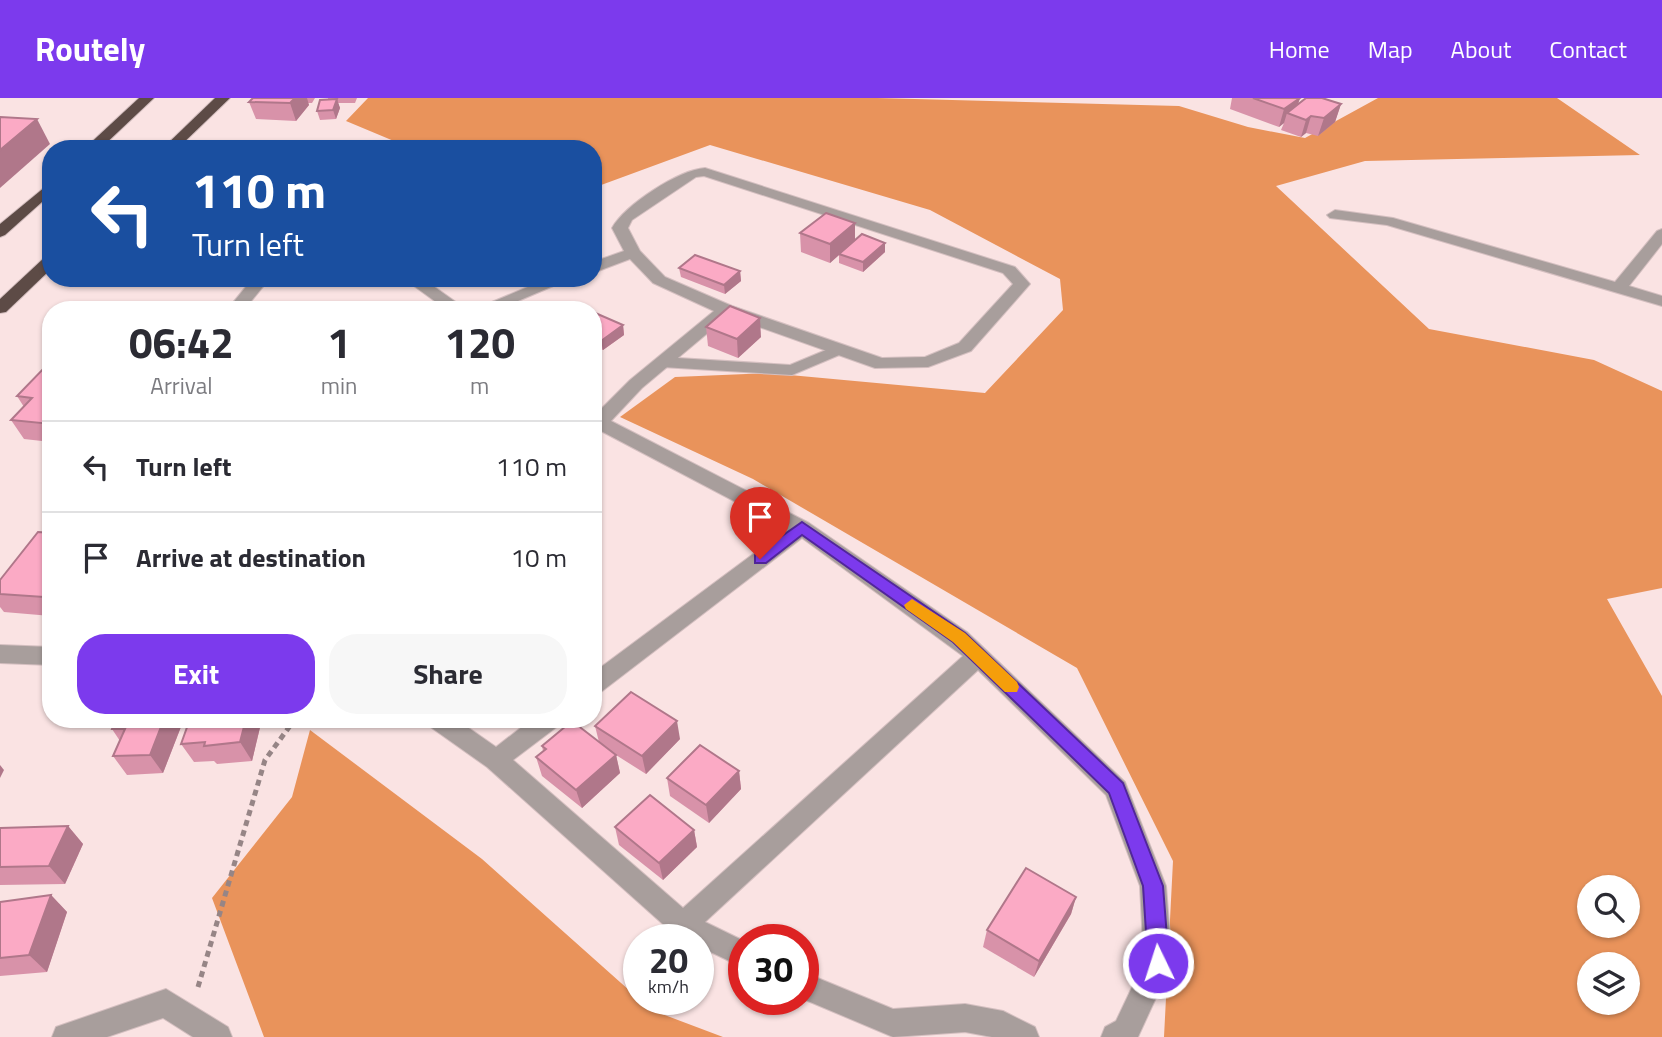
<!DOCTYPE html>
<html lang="en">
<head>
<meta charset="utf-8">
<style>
	body { margin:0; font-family:"Titillium Web",sans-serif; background:#f7f7f7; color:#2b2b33; height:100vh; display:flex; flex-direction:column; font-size:26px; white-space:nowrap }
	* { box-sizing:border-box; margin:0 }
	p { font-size:23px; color:#7c7c81 }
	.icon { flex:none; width:38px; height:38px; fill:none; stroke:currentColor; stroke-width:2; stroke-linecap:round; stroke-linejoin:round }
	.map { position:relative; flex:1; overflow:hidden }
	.panel { position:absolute; left:42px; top:203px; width:560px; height:427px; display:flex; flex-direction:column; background:#fff; border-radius:28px; box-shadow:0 2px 5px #0004 }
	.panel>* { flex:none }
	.guide { position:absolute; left:42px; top:42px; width:560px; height:147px; border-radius:28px; box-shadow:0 2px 5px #0004; background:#1a4fa0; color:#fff; overflow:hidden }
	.buttons { position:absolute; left:1577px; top:777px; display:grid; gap:14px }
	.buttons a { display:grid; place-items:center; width:63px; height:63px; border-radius:50%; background:#fff; box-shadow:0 2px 5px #0004; font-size:35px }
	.speed { position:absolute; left:623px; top:826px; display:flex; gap:14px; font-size:35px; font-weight:700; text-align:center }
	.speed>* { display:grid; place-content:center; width:91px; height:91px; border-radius:50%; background:#fff; box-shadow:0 2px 5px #0004; line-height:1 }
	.speed small { font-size:18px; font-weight:400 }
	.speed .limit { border:10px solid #d22; background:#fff; color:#111 }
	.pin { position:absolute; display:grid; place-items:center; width:60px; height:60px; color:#fff; margin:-72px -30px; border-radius:50% 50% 50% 0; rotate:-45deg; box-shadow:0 0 7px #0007 }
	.pin .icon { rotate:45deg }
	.me { position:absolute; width:77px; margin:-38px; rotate:356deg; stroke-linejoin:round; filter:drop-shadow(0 0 5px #0008) }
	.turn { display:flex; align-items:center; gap:24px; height:147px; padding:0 35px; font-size:32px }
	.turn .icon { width:91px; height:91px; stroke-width:2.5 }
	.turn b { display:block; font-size:49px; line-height:60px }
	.eta { display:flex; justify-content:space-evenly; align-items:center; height:119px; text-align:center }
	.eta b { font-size:42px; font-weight:700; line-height:49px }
	.action { display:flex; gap:14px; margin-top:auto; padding:14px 35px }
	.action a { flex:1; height:80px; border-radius:28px; background:#7c3aed; color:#fff; font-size:28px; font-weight:700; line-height:80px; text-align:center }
	.action a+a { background:#f7f7f7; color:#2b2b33 }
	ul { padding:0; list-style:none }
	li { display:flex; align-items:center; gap:21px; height:91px; padding:0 35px; border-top:2px solid #e1e1e2 }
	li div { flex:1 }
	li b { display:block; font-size:26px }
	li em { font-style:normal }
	header { display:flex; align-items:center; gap:42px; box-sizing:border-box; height:98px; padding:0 35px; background:#7c3aed; color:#fff }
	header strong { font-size:33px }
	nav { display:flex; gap:38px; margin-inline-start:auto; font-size:24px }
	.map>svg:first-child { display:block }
	.forest { fill:#e9935b; fill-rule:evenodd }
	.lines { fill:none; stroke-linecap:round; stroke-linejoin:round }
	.lane-casing { stroke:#d4bfc0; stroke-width:2 }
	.street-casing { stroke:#d4bfc0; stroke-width:2 }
	.highway-casing { stroke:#d4bfc0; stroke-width:2 }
	.path { stroke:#968586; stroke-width:5; stroke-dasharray:6 4.5; stroke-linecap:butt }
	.lane { fill:#a89e9c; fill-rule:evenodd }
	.street { fill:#a89e9c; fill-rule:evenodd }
	.highway { fill:#5d4b46; fill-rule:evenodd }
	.wall { fill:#d892a9 }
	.shaded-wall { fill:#b0778a }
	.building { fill:#fbaac5; stroke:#b0778a; stroke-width:2 }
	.route { fill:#7c3aed; stroke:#51269a; stroke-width:2 }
	.slow { fill:#f59e0b }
</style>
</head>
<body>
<header>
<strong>Routely</strong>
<nav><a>Home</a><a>Map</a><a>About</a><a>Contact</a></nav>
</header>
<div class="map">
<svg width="1662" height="939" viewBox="0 0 1662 939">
	<rect width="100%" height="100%" fill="#fae3e3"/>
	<g class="forest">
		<path d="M368,0H877L1179,8L1248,29L1305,40L1378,0H1557L1640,57L1365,63L1276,88L1429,231L1594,262L1662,293V490L1607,501L1662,598V939H1164L1173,763L1077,570L753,381L620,319L675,279L768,275L985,295L1063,212L1060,181L930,112L710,47L593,90V51H413L346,23ZM1589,789H1628V828H1589ZM1589,866H1628V905H1589Z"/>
		<polygon points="310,632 482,761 639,901 654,913 723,939 264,939 212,800 292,699"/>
	</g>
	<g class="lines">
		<g class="lane-casing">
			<polygon id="lane" points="838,247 844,249 844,255 792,277 662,269 654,264 662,259 790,267"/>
		</g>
		<g class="street-casing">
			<g id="street">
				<path d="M705,70L1015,169L1030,186L971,253L928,269L875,270L728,218L642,290L611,323L809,425L967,534L1125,684L1166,788L1172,865L1138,939H1101L1105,929L1116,923L1144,864L1140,788L1106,697L978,572L705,824L744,843V870L698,848V842H685L674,836L487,669L429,628L425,621H456L496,649L532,621H562L558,628L513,662L683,810L963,558L802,440L601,594L593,597V575L787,431L601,333L593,336V319L630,282L714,213L653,185L630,161L593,175V164L624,153L612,130C625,107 678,72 705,70ZM704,78L1003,175L1013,186L959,245L925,259L882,260L732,208L665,179L640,153L628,130L632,122L696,79Z"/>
				<polygon points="1335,112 1393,120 1615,184 1657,133 1662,131 1662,146 1629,188 1662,198 1662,208 1387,127 1330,120 1327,117"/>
				<polygon points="253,180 270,180 244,212 227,212"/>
				<polygon points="403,180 422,180 467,212 447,212"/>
				<polygon points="549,180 572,180 497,212 473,212"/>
				<polygon points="0,547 51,549 51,567 0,565"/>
				<polygon points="803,874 893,911 965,906 1003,913 1035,929 1039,939 992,939 965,934 893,939 803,901"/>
				<polygon points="166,891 228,929 232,939 193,939 163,920 107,939 52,939 56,929"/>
			</g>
		</g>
		<g class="highway-casing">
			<g id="highway">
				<polygon points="139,0 154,0 100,51 84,51"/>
				<polygon points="215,0 230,0 177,51 162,51"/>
				<polygon points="51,84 51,96 5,137 0,139 0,126"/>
				<polygon points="51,157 51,171 6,214 0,215 0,201 45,159"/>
			</g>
		</g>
		<polyline class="path" points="198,889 265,662 295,621"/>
		<use href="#lane" class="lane"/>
		<use href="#street" class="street"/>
		<use href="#highway" class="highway"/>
	</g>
	<g class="wall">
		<polygon points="253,0 315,0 312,5 308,5 309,7 296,23 256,21 249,4"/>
		<polygon points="328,0 357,0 355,5 338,5 340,10 336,21 320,22 317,13 328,1"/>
		<polygon points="1232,0 1300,0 1298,6 1341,6 1335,24 1318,38 1306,35 1301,39 1281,32 1284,25 1279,29 1230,11"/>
		<polygon points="855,125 855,142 885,154 863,174 839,165 839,157 830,165 801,154 800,135"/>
		<polygon points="679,170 740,173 741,183 725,196 681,179"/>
		<polygon points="190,180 240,180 233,188 192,185"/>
		<polygon points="593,214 623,227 624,237 603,252 593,248"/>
		<polygon points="706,229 761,239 738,260 708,248"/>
		<polygon points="51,269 51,344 24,341 11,322 24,309 17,298"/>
		<polygon points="51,435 51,518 4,514 0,509 0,482"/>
		<polygon points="116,621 184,621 163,675 127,677 113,658 120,643 112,631"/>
		<polygon points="262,621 252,663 217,666 214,663 194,664 181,646"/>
		<polygon points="595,628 680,641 646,676 616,657 620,675 582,710 542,678 536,659 543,653 542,648 599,644"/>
		<polygon points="739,673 741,691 709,725 670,698 667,680"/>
		<polygon points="68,728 83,746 65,786 0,787 0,730"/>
		<polygon points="615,729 694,732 697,749 663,782 619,747"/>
		<polygon points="51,797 67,814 47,874 0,878 0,804"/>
		<polygon points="1076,799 1071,816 1034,879 983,849 987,832"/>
	</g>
	<g class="shaded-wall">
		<polygon points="295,0 307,0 309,7 296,23 290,5"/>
		<polygon points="1300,0 1294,18 1287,15 1284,25 1279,29 1284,11"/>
		<polygon points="337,1 340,10 336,21 333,12"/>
		<polygon points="1341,6 1335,24 1318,38 1324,20"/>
		<polygon points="1311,18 1306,35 1301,39 1306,22"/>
		<polygon points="37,21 50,46 0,90 0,52"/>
		<polygon points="855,125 855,144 839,156 839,157 830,165 830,146"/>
		<polygon points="885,145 885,154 863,174 863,164"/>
		<polygon points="740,173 741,183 725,196 724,187"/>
		<polygon points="230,180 240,180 233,188"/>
		<polygon points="760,220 761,239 738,260 737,241"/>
		<polygon points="623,227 624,237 603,252 601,243"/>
		<polygon points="51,491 51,508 44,499"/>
		<polygon points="164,621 184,621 163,675 150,657"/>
		<polygon points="246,621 262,621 252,663 240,644"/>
		<polygon points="677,623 680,641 646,676 642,658"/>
		<polygon points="616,657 620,675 582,710 576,692"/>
		<polygon points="0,667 4,672 0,680"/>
		<polygon points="739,673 741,691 709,725 706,707"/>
		<polygon points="68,728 83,746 65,786 49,768"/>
		<polygon points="694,732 697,749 663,782 659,765"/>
		<polygon points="51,797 67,814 47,874 29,857"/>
		<polygon points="1076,799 1071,816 1034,879 1039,863"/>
	</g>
	<g class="building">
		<polygon points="253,0 295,0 290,5 249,4"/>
		<polygon points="1253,0 1300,0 1284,11"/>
		<polygon points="1306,0 1322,0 1341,6 1324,20 1311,18 1306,22 1287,15"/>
		<polygon points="337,1 333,12 317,13 320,2"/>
		<polygon points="0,19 37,21 0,52"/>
		<polygon points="826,115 855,125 830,146 800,135"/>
		<polygon points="862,136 885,145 863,164 839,156"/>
		<polygon points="695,157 740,173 724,187 679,170"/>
		<polygon points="730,208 760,220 737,241 706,229"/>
		<polygon points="593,214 623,227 601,243 593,239"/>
		<polygon points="46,268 51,269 51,326 11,322 32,300 17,298"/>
		<polygon points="38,434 51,435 51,491 44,499 0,496 0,482"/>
		<polygon points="631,594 677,623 642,658 595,628"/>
		<polygon points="116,621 164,621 150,657 113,658 125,631 112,631"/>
		<polygon points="190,621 246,621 240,644 204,648 205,644 181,646"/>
		<polygon points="572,623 616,657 576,692 536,659 546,651 542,648"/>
		<polygon points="700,647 739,673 706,707 667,680"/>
		<polygon points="650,697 694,732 659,765 615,729"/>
		<polygon points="68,728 49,768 0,769 0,730"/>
		<polygon points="1026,770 1076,799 1039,863 987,832"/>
		<polygon points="51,797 29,857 0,860 0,804"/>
	</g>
	<polygon class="route" points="802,424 965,535 1123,685 1163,788 1169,865 1166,872 1158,875 1151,872 1148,865 1143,788 1109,695 953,544 802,437 766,465 755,465 755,457"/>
	<polygon class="slow" points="912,501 965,535 1017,584 1019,589 1017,594 1005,594 953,544 906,511 904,507"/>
</svg>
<div class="buttons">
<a><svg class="icon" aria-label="search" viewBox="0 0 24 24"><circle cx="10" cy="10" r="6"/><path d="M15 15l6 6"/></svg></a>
<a><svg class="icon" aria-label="layers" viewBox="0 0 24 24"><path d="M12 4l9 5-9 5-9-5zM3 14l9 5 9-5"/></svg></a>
</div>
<div class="speed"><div>20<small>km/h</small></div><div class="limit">30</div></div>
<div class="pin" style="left:760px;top:461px;background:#d93025"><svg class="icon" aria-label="arrive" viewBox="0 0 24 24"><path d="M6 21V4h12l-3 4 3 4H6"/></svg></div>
<svg class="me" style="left:1158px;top:865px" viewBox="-20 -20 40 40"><circle r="17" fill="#7c3aed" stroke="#fff" stroke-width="3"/><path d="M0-11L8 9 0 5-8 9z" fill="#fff"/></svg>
<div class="guide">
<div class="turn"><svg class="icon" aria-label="left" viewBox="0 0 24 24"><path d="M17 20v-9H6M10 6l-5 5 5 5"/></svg><div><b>110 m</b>Turn left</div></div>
</div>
<section class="panel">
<div class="eta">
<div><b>06:42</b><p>Arrival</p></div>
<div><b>1</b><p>min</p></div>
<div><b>120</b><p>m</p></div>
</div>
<ul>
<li><svg class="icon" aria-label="left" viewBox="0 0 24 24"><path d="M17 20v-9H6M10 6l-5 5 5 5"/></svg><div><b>Turn left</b></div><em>110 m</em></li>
<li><svg class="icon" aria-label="arrive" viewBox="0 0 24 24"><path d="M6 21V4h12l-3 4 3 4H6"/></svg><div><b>Arrive at destination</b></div><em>10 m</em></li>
</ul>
<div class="action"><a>Exit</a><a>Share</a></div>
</section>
</div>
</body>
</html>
